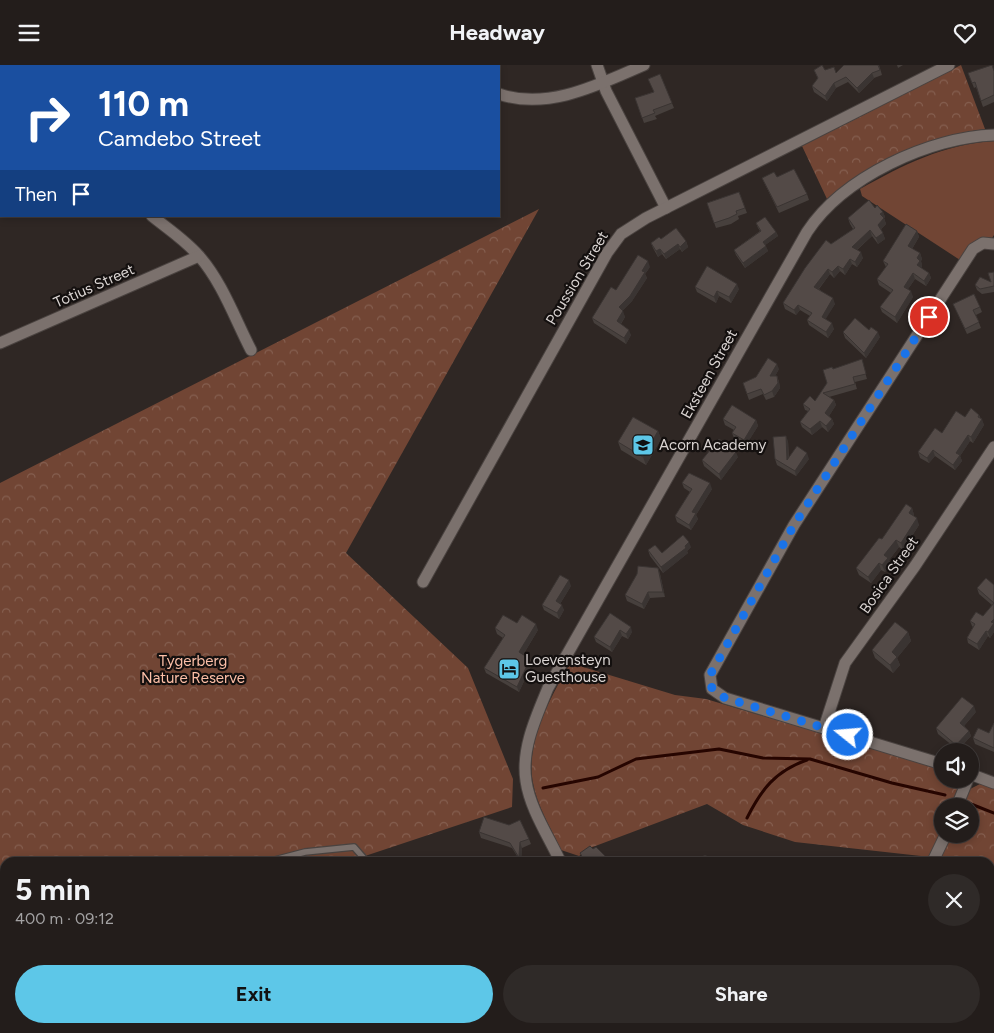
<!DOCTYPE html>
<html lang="en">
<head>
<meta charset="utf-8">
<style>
	body { margin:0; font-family:Figtree,sans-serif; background:#2f2a28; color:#f1f3f6; height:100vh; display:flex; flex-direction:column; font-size:19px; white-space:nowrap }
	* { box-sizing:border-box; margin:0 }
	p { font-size:16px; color:#a3a2a3 }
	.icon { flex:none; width:28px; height:28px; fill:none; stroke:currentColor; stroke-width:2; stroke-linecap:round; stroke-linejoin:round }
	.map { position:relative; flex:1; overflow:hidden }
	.side { position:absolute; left:0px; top:792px; width:995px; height:176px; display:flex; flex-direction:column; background:#231d1b; border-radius:15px 15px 0 0; box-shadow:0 2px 8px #0003,0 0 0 1px #403b3a }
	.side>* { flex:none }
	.banner { position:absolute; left:0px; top:0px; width:500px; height:152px; box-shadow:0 2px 8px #0003,0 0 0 1px #403b3a; background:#1a4fa0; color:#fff; overflow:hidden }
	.fabs { position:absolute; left:934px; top:678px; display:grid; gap:10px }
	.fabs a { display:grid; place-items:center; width:45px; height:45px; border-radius:50%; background:#231d1b; box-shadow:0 2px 8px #0003,0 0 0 1px #403b3a; font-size:25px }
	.pin { position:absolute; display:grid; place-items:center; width:42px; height:42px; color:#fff; margin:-21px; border:2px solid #fff; border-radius:50%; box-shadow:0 1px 5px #0007 }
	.me { position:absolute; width:55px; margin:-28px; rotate:287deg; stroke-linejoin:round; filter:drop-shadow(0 0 4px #0008) }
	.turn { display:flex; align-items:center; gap:18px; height:105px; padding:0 15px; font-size:22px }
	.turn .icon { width:65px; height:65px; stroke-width:2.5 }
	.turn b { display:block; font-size:35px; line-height:42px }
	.then { display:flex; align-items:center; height:48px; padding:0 15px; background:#0003; gap:10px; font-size:19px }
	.round { display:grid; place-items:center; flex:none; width:52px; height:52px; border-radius:26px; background:#2f2a28 }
	.overview { display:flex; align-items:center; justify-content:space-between; height:85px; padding:0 15px }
	h1 { font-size:30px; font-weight:700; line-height:38px }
	.cta { display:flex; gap:10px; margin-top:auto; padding:10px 15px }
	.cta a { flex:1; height:58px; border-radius:30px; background:#5dc7e8; color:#111; font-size:20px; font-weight:700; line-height:58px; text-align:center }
	.cta a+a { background:#2f2a28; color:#f1f3f6 }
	header { display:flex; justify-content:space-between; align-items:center; height:65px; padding:0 15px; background:#231d1b; font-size:22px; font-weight:700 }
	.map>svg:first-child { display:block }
	.green { fill:#714534 }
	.park { fill:url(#park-crowns) }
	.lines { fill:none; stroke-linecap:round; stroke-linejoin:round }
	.stream { stroke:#260500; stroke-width:3 }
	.lane-casing { stroke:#4a4340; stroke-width:8 }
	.street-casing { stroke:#4a4340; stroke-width:13 }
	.lane { stroke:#7b716d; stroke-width:5.5 }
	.street { stroke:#7b716d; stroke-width:11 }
	.wall { fill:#47403d }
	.shaded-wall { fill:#3a3432 }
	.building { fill:#534a47; stroke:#3a3432 }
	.route { stroke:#1a73e8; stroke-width:9; stroke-dasharray:0 16.2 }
	.labels { text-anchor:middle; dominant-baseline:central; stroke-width:4.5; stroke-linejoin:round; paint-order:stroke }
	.street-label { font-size:15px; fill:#dad4d2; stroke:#14100f }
	.poi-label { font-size:15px; fill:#dad4d2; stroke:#14100f; text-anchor:start }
	.park-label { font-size:15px; fill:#fec0a8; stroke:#14100f }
</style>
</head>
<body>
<header><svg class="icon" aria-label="menu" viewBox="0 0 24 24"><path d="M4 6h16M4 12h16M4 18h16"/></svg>Headway<svg class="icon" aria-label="heart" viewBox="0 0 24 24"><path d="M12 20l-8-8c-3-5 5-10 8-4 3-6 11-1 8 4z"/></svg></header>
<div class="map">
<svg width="994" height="968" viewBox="0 0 994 968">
	<defs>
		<pattern id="park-crowns" width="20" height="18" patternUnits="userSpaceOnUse" patternTransform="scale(1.25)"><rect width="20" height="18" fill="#714534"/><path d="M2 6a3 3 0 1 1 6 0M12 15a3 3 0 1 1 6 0" fill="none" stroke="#855f50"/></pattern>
	</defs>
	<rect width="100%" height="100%" fill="#2f2724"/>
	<path class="green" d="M994,76V170L992,173C975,170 968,182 960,195L862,131L860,124C903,100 944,79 994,76Z"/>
	<g class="park">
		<path d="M961,0L985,64C925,72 873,96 827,134L802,81Z"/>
		<polygon points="539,144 346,488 468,603 513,714 512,742 347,797 5,798 5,964 397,964 399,968 0,968 0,418"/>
		<path d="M570,598L675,630L706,634L942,704V714H958V724L951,741H942V762L930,792L795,777L743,760L707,739L590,783L579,791L561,785C551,763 537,741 533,718C525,677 551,632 570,598Z"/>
		<polygon points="980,719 994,723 994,821 990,820 990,798 939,798 951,769 970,769 970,741 962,741 970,724"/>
	</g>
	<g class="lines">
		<g class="stream">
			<polyline points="543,723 598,712 636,694 719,684 763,693 810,694 892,718 945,730"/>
			<polyline points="971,739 994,748"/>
			<path d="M747,753C761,725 775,706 807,695"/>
		</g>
		<g class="lane-casing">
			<polyline id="lane" points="263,798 305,787 354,782 368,798"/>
		</g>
		<g class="street-casing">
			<g id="street">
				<polyline points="213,0 214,1"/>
				<polyline points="447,0 449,1"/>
				<polyline points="597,0 606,26 666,143"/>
				<path d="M499,29C548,46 600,19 644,0"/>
				<polyline points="0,42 1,43"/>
				<polyline points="0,107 1,106"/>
				<path d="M152,151C168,164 185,175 199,191C222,217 235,254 251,285"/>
				<polyline points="0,278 199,191"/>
				<polyline points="423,517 607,188 621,169 646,153 949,0"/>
				<polyline points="824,663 845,598 915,501 994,382"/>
				<polyline points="942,699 725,633 712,624 710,610 794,460 973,184 983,178 994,179"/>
				<polyline points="970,709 994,718"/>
				<polyline points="957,741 968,714"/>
				<polyline points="705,797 705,798"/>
				<path d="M561,798C549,772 530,744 526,716C521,684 536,652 548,623L807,167C843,112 930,72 994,70"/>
				<polyline points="932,798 946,769"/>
				<polyline points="990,853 994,855"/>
				<polyline points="990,893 994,895"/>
				<polyline points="480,964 482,968"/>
				<polyline points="644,964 646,968"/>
				<polyline points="834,968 835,964"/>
			</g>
		</g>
		<use href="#lane" class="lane"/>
		<use href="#street" class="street"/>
	</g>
	<g class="wall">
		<polygon points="879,0 882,10 874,13 859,28 848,17 836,23 827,36 814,27 812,21 818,14 814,5 825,5 836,8"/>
		<polygon points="897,0 903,0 898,3"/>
		<polygon points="994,6 994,37 983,42 976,22 974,23 968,8"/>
		<polygon points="660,9 674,43 655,51 657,54 644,58 635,33 653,27"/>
		<polygon points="777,112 807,129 809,135 779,148 762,113"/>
		<polygon points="739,127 747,148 738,151 739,154 731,159 716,163 707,138"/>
		<polygon points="875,143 883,147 885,152 884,153 886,159 881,164 885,174 878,179 872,171 857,185 863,193 857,202 852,199 845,210 840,206 834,213 830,209 819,224 835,239 825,254 834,264 828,273 809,260 807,255 810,251 800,245 796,250 785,244 783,238 831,179 853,164 850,159 848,153"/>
		<polygon points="756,158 776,167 778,171 765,180 768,186 745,203 736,190 734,185 760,166 758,163"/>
		<polygon points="917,166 919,172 912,184 920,188 922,194 921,196 922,201 921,203 929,208 931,213 926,221 915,214 908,224 913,232 897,258 882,247 880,242 891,228 879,220 877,214 886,202 883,196"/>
		<polygon points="661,174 686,176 688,182 682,187 680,184 666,194 662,189 658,192 653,183 651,178"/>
		<polygon points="650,202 645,209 647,213 632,236 622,246 625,252 621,259 631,270 626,279 594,258 592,253 616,225"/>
		<polygon points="994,207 994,227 982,229 977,225 975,220 991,217"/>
		<polygon points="695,222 739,224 731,238 719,231 716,238 697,227"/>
		<polygon points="953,239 980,242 982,247 976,250 981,263 967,269"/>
		<polygon points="843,267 880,272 866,293 845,273"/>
		<polygon points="863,300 867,314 855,317 857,324 829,332 834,335 836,340 829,351 832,354 834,359 828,367 822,362 812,370 802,362 800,357 808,346 805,345 803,339 815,336 827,318 833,304"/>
		<polygon points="779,304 775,311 777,311 779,317 780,323 774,332 766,335 763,329 749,335 743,318"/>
		<polygon points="979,350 984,360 973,378 970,376 960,391 962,396 955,405 935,391 929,398 920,393 918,387 942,368 965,352"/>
		<polygon points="723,354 756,355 758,361 746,380 734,373 732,368 734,365 725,360"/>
		<polygon points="658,366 661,374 646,400 621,385 618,377"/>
		<polygon points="788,376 789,393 809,394 796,411 777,400 775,394"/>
		<polygon points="738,392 721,415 704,401 702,395"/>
		<polygon points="682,418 712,424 696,450 698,454 691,465 677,457 675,451 690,427 684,423"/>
		<polygon points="912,443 914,450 914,451 919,460 903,485 899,482 889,495 891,500 885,507 881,505 871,518 859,510 856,503 882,474"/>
		<polygon points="691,482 687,486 688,488 663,508 650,491 648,485 662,488"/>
		<polygon points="658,503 660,509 665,532 650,533 644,544 627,536 625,530"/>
		<polygon points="994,520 994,567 990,573 988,571 979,585 968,578 967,573 973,562 972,561 970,556 983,551 992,540 979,529 977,523"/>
		<polygon points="571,521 560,539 564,545 559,554 544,545 542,540"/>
		<polygon points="610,548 632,567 628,574 622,571 612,587 596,577 594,572"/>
		<polygon points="517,558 538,565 523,590 532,599 519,627 486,608 484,603 503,573 497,569 495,563"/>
		<polygon points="908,567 911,576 897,593 900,600 893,608 875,593 872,585"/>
		<polygon points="976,647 964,661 969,666 971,671 958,685 938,669 936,663"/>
		<polygon points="994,658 994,687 975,679 973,673 989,668"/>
		<polygon points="479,767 529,774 531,779 522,783 521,795 511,798 517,791 512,783 481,773"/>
		<polygon points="669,964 705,964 707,968 683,968 681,964 672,968"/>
	</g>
	<g class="shaded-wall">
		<polygon points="380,0 387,0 386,1 379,1"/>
		<polygon points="872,8 874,13 859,28 857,23"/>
		<polygon points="834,18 836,23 827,36 825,31"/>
		<polygon points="883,147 885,152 882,155 880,149"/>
		<polygon points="884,153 886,159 880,165 878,160"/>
		<polygon points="870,165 872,171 854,187 852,182"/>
		<polygon points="917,166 919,172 910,187 908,181"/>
		<polygon points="776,167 778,171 764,181 763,177"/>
		<polygon points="883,168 885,174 878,179 876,173"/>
		<polygon points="686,176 688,182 682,187 680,182"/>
		<polygon points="678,179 680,184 666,194 664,189"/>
		<polygon points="766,181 768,186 745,203 743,198"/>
		<polygon points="660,184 662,189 658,192 656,186"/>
		<polygon points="861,187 863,193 857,202 855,197"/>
		<polygon points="920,188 922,194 921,196 922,201 919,206 917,200 917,193"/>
		<polygon points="850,194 852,199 845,210 843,204"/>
		<polygon points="648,196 650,202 645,209 647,213 632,236 620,248 619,242"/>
		<polygon points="838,201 840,206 834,213 832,207"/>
		<polygon points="828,204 830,209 816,227 814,222"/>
		<polygon points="913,208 915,214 906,227 904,222"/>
		<polygon points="929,208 931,213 926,221 924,216"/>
		<polygon points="737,219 739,224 731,238 729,232"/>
		<polygon points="717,226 719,231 716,238 714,232"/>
		<polygon points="911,226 913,232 897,258 895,252"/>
		<polygon points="833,233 835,239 824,257 822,252"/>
		<polygon points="798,240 800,245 796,250 794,245"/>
		<polygon points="623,246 625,252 619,261 617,256"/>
		<polygon points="832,258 834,264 828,273 826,267"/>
		<polygon points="629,265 631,270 626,279 624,273"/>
		<polygon points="878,267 880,272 866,293 864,288"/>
		<polygon points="777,299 779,304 772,317 770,311"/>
		<polygon points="777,311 779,317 780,323 774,332 772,326"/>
		<polygon points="834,335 836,340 827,354 825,348"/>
		<polygon points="832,354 834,359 828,367 826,361"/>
		<polygon points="982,354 984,360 973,378 971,372"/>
		<polygon points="756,355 758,361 746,380 744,375"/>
		<polygon points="820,356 822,362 812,370 810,364"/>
		<polygon points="658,366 661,374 646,400 643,392"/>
		<polygon points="968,370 970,376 960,391 962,396 955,405 953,400 956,388"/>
		<polygon points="786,371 788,376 789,400 787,395"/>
		<polygon points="933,385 935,391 929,398 927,393"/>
		<polygon points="736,387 738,392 721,415 719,409"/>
		<polygon points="807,388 809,394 796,411 795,406"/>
		<polygon points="710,418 712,424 696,450 698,454 691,465 689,460 692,447"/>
		<polygon points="912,443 914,450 911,455 909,448"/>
		<polygon points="917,453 919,460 903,485 901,478"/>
		<polygon points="896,475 899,482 889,495 891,500 885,507 882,500 884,490"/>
		<polygon points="689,477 691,482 687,486 688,488 663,508 661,502"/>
		<polygon points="879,498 881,505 871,518 868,512"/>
		<polygon points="658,503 660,509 665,532 663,527"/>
		<polygon points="569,515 571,521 558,542 556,536"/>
		<polygon points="648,527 650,533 644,544 642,539"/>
		<polygon points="562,540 564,545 559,554 557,548"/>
		<polygon points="994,554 994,567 990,573 988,567 991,557"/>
		<polygon points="536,559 538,565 521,593 519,587"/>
		<polygon points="631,562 632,567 628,574 626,569"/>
		<polygon points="620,565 622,571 612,587 610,582"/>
		<polygon points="986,566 988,571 979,585 977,579"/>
		<polygon points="908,567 911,576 897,593 900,600 893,608 890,600 892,587"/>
		<polygon points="530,594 532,599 519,627 517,622"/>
		<polygon points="974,641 976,647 962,663 960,658"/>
		<polygon points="969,666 971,671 958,685 956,680"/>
		<polygon points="520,777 522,783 521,796 519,791"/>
		<polygon points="608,794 609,798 604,798"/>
	</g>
	<g class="building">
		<polygon points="822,0 825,5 834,2 836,8 844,0 878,0 880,5 872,8 857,23 846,12 834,18 825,31 812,21 818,13 814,5"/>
		<polygon points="992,0 994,6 994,30 981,36 975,17 972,18 968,8"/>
		<polygon points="660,9 672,38 653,45 655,48 642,53 635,33 654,27 648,14"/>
		<polygon points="794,104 807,129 777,142 762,113 774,107 777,112"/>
		<polygon points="739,127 745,143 736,146 737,149 729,153 714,158 707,138"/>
		<polygon points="869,135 875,143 877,140 883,147 880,149 884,153 878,160 883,168 876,173 870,165 852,182 861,187 855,197 850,194 843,204 838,201 832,207 828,204 814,222 833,233 822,252 832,258 826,267 807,255 812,248 798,240 794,245 783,238 805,203 826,175 831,179 855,163 848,153"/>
		<polygon points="765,152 776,167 763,177 766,181 743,198 734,185 761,166 756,158"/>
		<polygon points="906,159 917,166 908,181 920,188 917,193 920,196 917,200 929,208 924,216 913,208 904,222 911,226 895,252 880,242 893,225 877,214 888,199 883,196"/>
		<polygon points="676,163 686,176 680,182 678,179 664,189 660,184 656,186 651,178 659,172 661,174"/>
		<polygon points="638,190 648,196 642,206 645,207 630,231 619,242 623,246 617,256 629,265 624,273 592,253 611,222 616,225"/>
		<polygon points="707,201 737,219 729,232 717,226 714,232 695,222"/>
		<polygon points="994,207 994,221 980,224 975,220 980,212 991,217 988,208"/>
		<polygon points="974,229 980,242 973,245 979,257 965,264 953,239"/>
		<polygon points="855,253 869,265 871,262 878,267 864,288 843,267"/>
		<polygon points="768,293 777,299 770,311 777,311 778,318 772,326 764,330 761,324 747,329 743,318 756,312"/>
		<polygon points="862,294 866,309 853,312 855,319 823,328 834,335 825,348 832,354 826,361 820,356 810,364 800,357 810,344 803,339 810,331 815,336 827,318 823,305 832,302 833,304"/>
		<polygon points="732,340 756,355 744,375 732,368 736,362 723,354"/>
		<polygon points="971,343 979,350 978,352 982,354 971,372 968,370 956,388 960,390 953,400 933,385 927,393 918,387 935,363 942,368 956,346 965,352"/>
		<polygon points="633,352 658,366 643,392 618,377"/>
		<polygon points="786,371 787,395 797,381 807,388 795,406 775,394 773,372"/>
		<polygon points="719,374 736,387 719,409 702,395"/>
		<polygon points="689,408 710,418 692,447 696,448 689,460 675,451 692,424 682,418"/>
		<polygon points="906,439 912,443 909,448 917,453 901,478 896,475 884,490 888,493 882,500 879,498 868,512 856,503 879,473 882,474"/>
		<polygon points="683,470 689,477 685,481 686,483 661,502 648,485 655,480 662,488"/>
		<polygon points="638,501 658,503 663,527 648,527 642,539 625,530 637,509"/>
		<polygon points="560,510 569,515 556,536 562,540 557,548 542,540"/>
		<polygon points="986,513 994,520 994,554 991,557 994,558 988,567 986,566 977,579 967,573 975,559 970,556 976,547 983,551 994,538 977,523"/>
		<polygon points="610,548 631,562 626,569 620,565 610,582 594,572"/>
		<polygon points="503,550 517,558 522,550 536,559 519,587 530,594 517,622 484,603 505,570 495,563"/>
		<polygon points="895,557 908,567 892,587 897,592 890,600 872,585"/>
		<polygon points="962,632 974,641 960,658 969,666 956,680 936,663"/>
		<polygon points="994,658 994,683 973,673 978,663 989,668"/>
		<polygon points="484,752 509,760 520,755 529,774 520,777 519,791 521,795 533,793 534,798 511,798 510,792 518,791 510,778 479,767"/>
		<polygon points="590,781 593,784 596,782 608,794 604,798 586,798 580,788"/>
		<polygon points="598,964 615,964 617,968 600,968"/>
		<polygon points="681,964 705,964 706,966 704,968 684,968"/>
	</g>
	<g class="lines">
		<polyline class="route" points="848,670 725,633 712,624 710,610 794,460 929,252"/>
	</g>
	<defs>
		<g id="school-square" transform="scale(1.125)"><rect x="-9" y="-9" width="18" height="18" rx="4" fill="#5dc7e8" stroke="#14100f"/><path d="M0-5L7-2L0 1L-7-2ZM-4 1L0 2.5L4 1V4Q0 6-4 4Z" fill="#111"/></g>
		<g id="hotel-square" transform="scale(1.125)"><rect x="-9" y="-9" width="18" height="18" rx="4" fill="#5dc7e8" stroke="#14100f"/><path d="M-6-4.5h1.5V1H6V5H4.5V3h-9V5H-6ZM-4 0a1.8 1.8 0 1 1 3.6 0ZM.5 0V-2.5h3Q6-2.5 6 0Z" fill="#111"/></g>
	</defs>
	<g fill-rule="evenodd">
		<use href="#school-square" x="643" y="380"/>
		<use href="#hotel-square" x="509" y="604"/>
	</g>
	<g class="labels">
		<g class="street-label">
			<text transform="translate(577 213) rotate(-59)">Poussion Street</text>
			<text transform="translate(94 221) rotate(-24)">Totius Street</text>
			<text transform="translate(709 309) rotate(-61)">Eksteen Street</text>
			<text transform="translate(889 510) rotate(-55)">Bosica Street</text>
		</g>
		<g class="poi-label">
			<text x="659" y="380">Acorn Academy</text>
			<text x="525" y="595">Loevensteyn<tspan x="525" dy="17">Guesthouse</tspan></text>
		</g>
		<g class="park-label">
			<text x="193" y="596">Tygerberg<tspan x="193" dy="17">Nature Reserve</tspan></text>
		</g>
	</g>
</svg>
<div class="fabs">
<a><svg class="icon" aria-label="sound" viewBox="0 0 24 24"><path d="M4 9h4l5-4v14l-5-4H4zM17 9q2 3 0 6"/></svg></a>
<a><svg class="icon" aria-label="layers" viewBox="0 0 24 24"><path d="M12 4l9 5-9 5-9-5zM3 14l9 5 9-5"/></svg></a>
</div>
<div class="pin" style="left:929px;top:252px;background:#d93025"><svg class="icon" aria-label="arrive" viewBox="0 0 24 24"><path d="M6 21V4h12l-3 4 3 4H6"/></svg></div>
<svg class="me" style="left:848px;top:670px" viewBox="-20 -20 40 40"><circle r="17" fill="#1a73e8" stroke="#fff" stroke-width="3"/><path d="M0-11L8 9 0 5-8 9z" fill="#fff"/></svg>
<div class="banner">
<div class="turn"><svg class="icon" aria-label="right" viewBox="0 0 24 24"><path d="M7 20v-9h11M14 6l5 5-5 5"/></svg><div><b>110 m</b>Camdebo Street</div></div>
<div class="then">Then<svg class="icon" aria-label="arrive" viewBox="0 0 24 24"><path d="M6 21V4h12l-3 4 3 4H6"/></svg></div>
</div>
<section class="side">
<div class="overview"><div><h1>5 min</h1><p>400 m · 09:12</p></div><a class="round"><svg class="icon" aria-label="close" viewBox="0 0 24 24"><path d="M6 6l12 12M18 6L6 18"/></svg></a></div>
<div class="cta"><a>Exit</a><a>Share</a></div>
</section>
</div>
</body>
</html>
